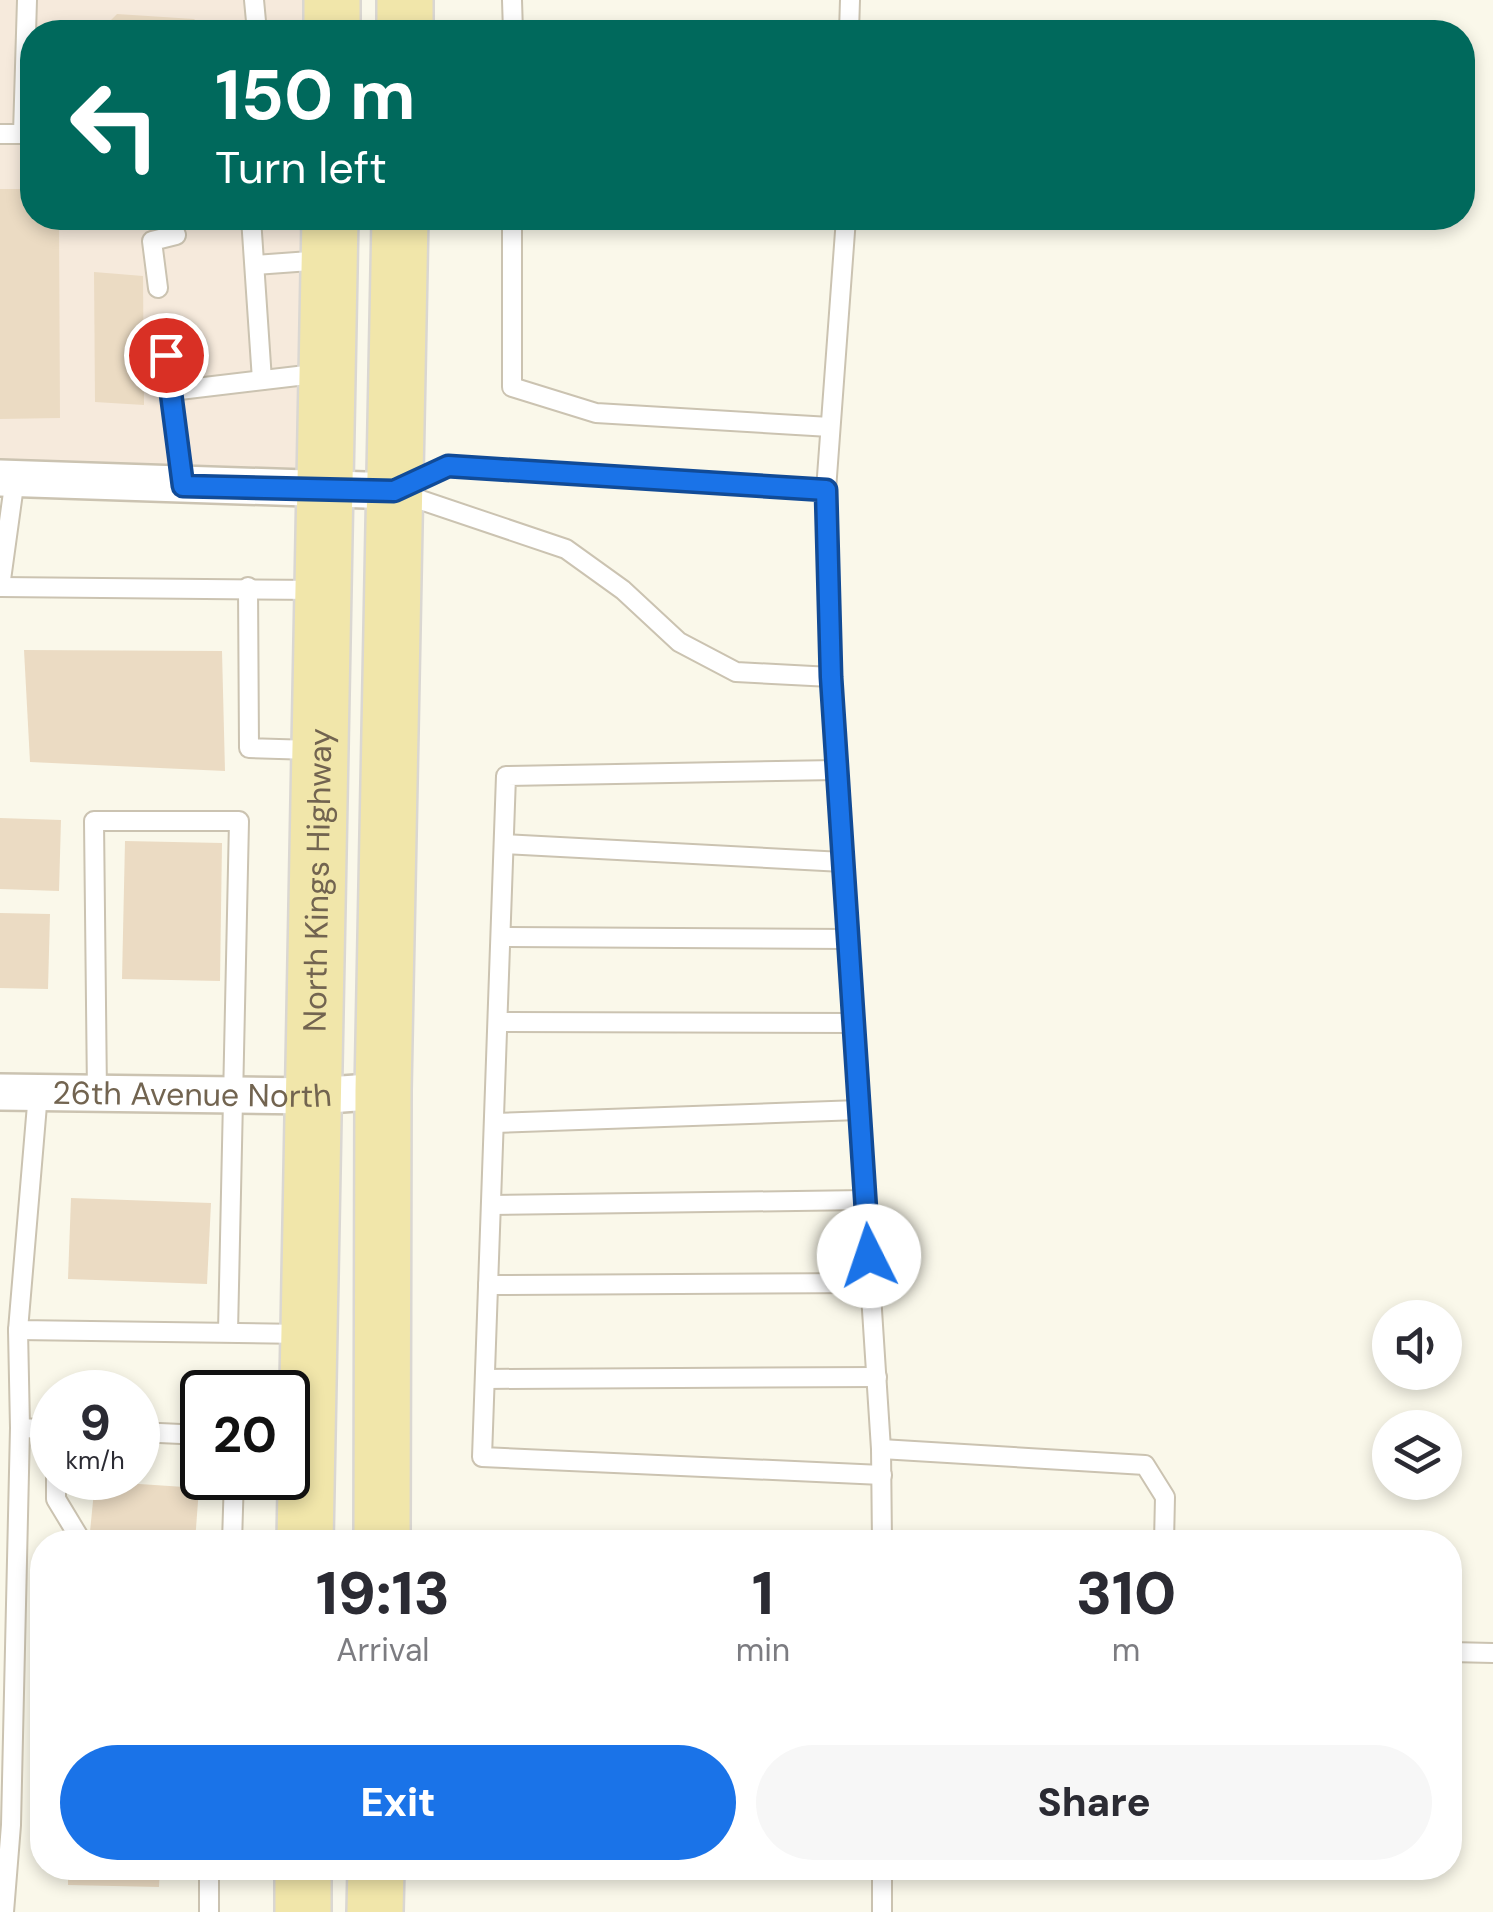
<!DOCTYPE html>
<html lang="en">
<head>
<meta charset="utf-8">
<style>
	body { margin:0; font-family:"DM Sans",sans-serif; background:#f7f7f7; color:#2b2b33; height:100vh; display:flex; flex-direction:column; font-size:38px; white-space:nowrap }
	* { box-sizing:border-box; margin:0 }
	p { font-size:32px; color:#7c7c81 }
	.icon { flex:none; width:55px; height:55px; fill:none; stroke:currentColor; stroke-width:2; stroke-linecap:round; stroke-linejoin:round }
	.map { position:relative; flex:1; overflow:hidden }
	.drawer { position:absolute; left:30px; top:1530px; width:1432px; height:350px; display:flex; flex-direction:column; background:#fff; border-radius:40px; box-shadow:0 5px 15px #0003 }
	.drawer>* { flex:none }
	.hud { position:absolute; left:20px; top:20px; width:1455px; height:210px; border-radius:40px; box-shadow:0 5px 15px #0003; background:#00695c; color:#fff; overflow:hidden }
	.controls { position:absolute; left:1372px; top:1300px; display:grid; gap:20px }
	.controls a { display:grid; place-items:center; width:90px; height:90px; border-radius:50%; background:#fff; box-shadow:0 5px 15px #0003; font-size:50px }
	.speed { position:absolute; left:30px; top:1370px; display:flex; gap:20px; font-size:50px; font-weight:700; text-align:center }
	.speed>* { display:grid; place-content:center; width:130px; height:130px; border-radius:50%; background:#fff; box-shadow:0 5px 15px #0003; line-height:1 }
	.speed small { font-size:25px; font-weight:400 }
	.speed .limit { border:5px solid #111; border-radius:15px; background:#fff; color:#111 }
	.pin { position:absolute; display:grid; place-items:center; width:85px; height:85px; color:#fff; margin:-42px; border:5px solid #fff; border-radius:50%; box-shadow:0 2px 10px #0007 }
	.me { position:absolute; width:110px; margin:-55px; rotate:356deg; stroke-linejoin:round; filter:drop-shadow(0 0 8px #0008) }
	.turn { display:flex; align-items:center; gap:35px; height:210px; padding:0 30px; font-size:45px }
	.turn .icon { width:130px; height:130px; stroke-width:2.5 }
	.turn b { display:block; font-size:70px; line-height:85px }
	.eta { display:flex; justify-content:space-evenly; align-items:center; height:170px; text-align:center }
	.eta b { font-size:60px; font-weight:800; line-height:70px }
	.button { display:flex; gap:20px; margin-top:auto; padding:20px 30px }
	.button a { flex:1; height:115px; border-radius:60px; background:#1a73e8; color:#fff; font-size:40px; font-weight:800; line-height:115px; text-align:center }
	.button a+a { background:#f7f7f7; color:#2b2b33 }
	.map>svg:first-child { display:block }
	.commercial { fill:#f6eadc }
	.building { fill:#ebdbc3 }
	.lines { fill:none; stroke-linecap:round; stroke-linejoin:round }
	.service-casing { stroke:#cbc3b1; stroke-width:22 }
	.minor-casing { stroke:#cbc3b1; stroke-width:40 }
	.primary-casing { stroke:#dad7d2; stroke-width:60 }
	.service { stroke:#fff; stroke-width:18 }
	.minor { stroke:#fff; stroke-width:35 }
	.primary { stroke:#f1e6aa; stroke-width:55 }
	.route-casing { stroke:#114b97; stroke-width:25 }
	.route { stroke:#1a73e8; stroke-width:18 }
	.labels { text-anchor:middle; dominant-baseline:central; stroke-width:8; stroke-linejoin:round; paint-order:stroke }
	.street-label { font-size:32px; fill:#726450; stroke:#fdfbf0 }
</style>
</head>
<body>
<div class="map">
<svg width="1493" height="1912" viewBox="0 0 1493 1912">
	<rect width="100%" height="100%" fill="#faf8ea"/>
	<polygon class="commercial" points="0,0 332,0 332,32 32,32 32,218 330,218 327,491 0,478"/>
	<g class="building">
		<polygon points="117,14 194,19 208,32 99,32"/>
		<polygon points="0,189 32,189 32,218 59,218 60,418 0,419"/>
		<polygon points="94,272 143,276 144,405 95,402"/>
		<polygon points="24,650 222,651 225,771 30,762"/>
		<polygon points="0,818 61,820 59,891 0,889"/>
		<polygon points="125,841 222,843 220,981 122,979"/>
		<polygon points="0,913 50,914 48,989 0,988"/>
		<polygon points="71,1198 211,1203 207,1284 68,1279"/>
		<polygon points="95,1481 199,1488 195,1542 89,1542"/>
		<polygon points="68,1868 160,1868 159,1887 68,1885"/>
	</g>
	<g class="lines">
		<g class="service-casing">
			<g id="service">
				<polyline points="254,0 257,32"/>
				<polyline points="512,0 513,32"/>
				<polyline points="849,32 850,0"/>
				<polyline points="0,134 23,134 27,0"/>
				<polyline points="251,218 262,380"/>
				<polyline points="512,218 512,387 596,413 830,427"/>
				<polyline points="846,218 826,490 831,677 881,1449 882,1542"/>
				<polyline points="255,265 324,260"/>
				<polyline points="158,288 152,241 176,235"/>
				<polyline points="166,355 183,485"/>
				<polyline points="171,391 323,373"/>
				<polyline points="402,487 448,466 826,490"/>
				<polyline points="400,493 566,549 623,590 679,642 736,672 831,677"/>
				<polyline points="0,587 319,590"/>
				<polyline points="0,587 15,478"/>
				<polyline points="248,587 249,748 312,750"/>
				<polyline points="837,770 506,776 482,1457 882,1475"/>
				<polyline points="504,844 843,862"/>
				<polyline points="501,937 848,939"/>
				<polyline points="498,1022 854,1023"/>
				<polyline points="38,1093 18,1330 305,1334"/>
				<polyline points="97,1094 94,821 239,821 228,1332"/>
				<polyline points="494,1123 859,1110"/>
				<polyline points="491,1205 865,1200"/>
				<polyline points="488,1285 871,1283"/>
				<polyline points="18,1330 20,1428 52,1429"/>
				<polyline points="485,1379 877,1377"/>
				<polyline points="138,1432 202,1435"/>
				<polyline points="881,1449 1145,1465 1165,1497 1164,1542"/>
				<polyline points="56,1478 56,1499 82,1542"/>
				<polyline points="232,1542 234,1478"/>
				<polyline points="1450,1652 1493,1653"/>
				<polyline points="882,1868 882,1912"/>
				<polyline points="4,1912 11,1825 20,1428"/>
				<polyline points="209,1912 209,1868"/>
			</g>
		</g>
		<g class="minor-casing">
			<g id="minor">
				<polyline points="0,478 395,491"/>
				<path id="s1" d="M0,1092L315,1096L383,1091"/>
			</g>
		</g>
		<g class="primary-casing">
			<g id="primary">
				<polyline points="332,32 332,0"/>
				<polyline points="405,32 405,0"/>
				<path id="s2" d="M305,1542L330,218"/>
				<polyline points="382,1542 383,1091 400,218"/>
				<polyline points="303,1912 303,1868"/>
				<polyline points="375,1912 376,1868"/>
			</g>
		</g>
		<use href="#service" class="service"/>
		<use href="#minor" class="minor"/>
		<use href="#primary" class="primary"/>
	</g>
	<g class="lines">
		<g class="route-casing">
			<polyline id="route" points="166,355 183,486 394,491 448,466 826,490 831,677 869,1256"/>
		</g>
		<use href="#route" class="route"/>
	</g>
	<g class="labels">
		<g class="street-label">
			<text stroke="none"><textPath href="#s2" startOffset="662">North Kings Highway</textPath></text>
			<text stroke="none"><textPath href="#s1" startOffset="192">26th Avenue North</textPath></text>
		</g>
	</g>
</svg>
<div class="controls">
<a><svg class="icon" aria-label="sound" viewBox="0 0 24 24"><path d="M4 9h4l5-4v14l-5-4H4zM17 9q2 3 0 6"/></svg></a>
<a><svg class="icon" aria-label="layers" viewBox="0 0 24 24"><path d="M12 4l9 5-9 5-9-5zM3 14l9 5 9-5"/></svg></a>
</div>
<div class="speed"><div>9<small>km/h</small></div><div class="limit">20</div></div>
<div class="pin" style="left:166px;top:355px;background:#d93025"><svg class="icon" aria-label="arrive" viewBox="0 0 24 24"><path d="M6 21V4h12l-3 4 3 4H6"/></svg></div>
<svg class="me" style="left:869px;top:1256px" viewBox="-20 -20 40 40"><circle r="19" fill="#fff"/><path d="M0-13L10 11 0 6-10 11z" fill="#1a73e8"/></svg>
<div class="hud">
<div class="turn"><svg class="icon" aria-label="left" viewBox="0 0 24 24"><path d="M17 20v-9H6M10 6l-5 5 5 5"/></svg><div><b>150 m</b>Turn left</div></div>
</div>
<section class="drawer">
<div class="eta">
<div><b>19:13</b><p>Arrival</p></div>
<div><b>1</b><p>min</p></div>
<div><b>310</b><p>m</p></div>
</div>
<div class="button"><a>Exit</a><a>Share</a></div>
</section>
</div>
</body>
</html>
